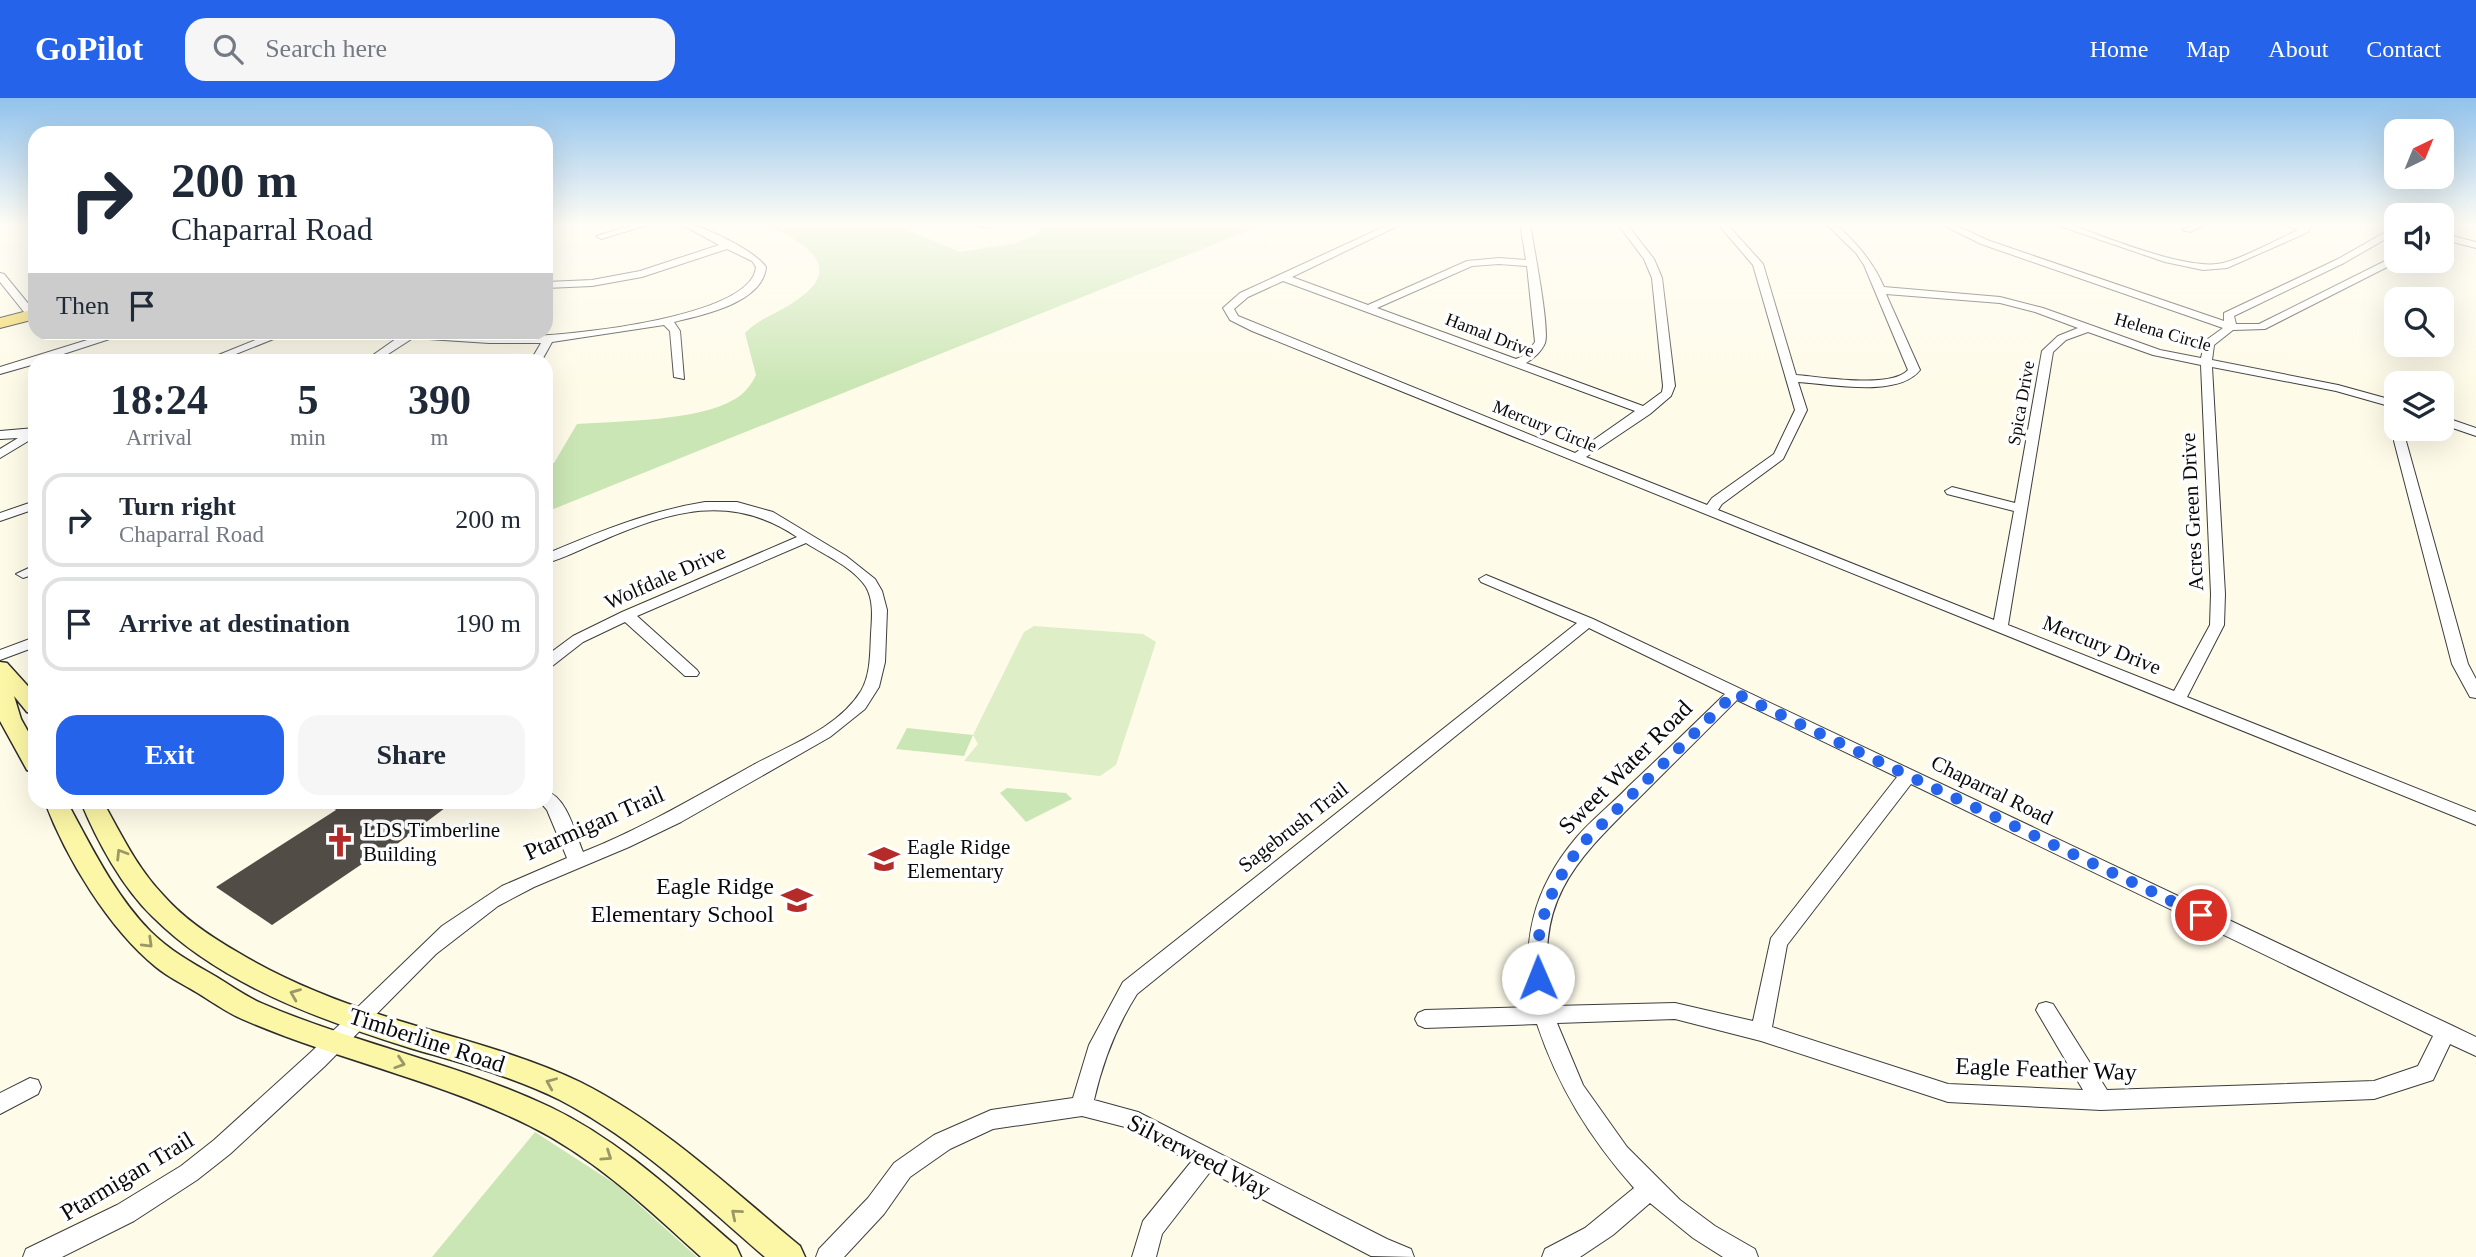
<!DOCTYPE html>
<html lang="en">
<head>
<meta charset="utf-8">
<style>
	body { margin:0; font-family:"Times New Roman",serif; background:#f6f6f7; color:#1f2937; height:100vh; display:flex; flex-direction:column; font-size:26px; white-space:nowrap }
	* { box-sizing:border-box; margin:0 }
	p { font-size:23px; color:#747a83 }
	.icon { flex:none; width:38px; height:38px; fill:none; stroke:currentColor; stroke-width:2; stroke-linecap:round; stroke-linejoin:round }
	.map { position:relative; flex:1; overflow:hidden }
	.sheet { position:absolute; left:28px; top:256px; width:525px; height:455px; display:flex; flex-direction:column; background:#fff; border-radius:21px; box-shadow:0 7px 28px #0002 }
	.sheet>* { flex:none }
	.hud { position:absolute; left:28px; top:28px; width:525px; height:214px; border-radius:21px; box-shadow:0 7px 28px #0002; background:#fff; color:#1f2937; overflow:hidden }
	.needle { width:46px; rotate:43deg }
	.tools { position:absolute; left:2384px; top:21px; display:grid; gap:14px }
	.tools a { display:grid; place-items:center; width:70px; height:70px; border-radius:14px; background:#fff; box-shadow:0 7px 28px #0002; font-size:35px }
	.pin { position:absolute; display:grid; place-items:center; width:60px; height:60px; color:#fff; margin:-30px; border:4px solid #fff; border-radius:50%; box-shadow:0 2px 7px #0007 }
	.me { position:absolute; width:77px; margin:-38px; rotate:359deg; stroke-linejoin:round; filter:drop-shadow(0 0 5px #0008) }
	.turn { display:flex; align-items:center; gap:24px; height:147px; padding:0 28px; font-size:32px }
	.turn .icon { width:91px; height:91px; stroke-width:2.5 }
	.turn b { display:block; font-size:49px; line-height:60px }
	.then { display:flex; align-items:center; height:66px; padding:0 28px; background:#0003; gap:14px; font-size:26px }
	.eta { display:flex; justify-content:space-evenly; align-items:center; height:119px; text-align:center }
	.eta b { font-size:42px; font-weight:800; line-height:49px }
	.action { display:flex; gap:14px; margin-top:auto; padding:14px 28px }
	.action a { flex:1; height:80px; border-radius:21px; background:#2563eb; color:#fff; font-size:28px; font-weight:800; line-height:80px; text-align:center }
	.action a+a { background:#f6f6f7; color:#1f2937 }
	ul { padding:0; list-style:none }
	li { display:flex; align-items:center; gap:21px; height:94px; margin:0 14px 10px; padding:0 14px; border:4px solid #e0e1e3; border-radius:21px }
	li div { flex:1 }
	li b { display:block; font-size:26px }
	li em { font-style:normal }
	header { display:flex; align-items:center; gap:42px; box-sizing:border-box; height:98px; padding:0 35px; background:#2563eb; color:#fff }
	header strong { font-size:33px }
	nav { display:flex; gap:38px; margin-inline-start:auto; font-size:24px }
	.search { width:490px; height:63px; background:#f6f6f7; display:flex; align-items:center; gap:18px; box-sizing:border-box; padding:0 24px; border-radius:21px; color:#747a83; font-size:26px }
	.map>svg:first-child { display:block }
	.green { fill:#cbe6b5 }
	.pitch { fill:#deeec6 }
	.building { fill:#524c47 }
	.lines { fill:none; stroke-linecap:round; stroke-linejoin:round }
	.street-casing { stroke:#3d3d3d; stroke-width:2 }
	.secondary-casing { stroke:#2c2c2c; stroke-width:3 }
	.primary-casing { stroke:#1b1b1b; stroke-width:2 }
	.street { fill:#fff; fill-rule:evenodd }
	.secondary { fill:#fcf7a6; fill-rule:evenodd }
	.primary { fill:#f3d864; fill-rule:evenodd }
	.oneway { stroke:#9b9868 }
	.route { stroke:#2563eb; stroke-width:12; stroke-dasharray:0 21.6 }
	.labels { text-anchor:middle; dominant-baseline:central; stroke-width:7; stroke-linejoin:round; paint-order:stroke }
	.far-street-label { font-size:18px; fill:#0a0a0a; stroke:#fff }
	.street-label { font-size:21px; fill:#0a0a0a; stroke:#fff }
	.poi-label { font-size:21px; fill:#0a0a0a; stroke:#fff; text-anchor:start }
	.near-street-label { font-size:24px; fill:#0a0a0a; stroke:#fff }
	.near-poi-label { font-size:24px; fill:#0a0a0a; stroke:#fff; text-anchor:end }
</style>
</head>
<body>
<header>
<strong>GoPilot</strong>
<div class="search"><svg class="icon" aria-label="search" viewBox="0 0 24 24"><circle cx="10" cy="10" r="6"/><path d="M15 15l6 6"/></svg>Search here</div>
<nav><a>Home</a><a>Map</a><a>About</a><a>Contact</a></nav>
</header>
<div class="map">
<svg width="2476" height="1159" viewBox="0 0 2476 1159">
	<rect width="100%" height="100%" fill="#fefbe9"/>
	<g class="green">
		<path d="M762,125H891L960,154L1016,145L1037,137L1044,125H1267L546,414V366L554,365L577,326C619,323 700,323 735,301C745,295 751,287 756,277L745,235C757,222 771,218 786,209C852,170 808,147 762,125Z"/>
		<polygon points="907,630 973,637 964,658 896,651"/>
		<polygon points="1007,690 1066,695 1072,701 1026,724 1000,695"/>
		<polygon points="535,1034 617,1087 697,1159 432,1159"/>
	</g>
	<polygon class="pitch" points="1034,528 1143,536 1156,544 1116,667 1100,678 964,663 978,646 973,637 1024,534"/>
	<polygon class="building" points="345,704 434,704 445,710 393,749 390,747 272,827 216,789 336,712 334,710"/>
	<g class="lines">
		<g class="street-casing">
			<g id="street">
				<polygon points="639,125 654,125 601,141 596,138"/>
				<path d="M679,125C700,125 754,152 766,169C763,205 702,217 674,224L680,233L684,281L674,279L670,233L664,227L552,244L542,262H531L541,245H489L413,240L379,262H366L400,238L387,234C435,234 483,240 531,238C573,237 752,219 756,169L752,163L727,151L642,179L592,188L546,190V184L592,182L640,173L719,147Z"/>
				<polygon points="960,125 992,125 994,127 989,130"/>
				<path d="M1392,125H1404L1292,179L1368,207L1467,163L1499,160L1526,162L1520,125H1530C1533,146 1550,230 1545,245C1542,253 1533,261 1526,265L1643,308L1662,294L1663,288L1652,180L1644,161L1617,125H1626L1654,161L1662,180L1675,288L1671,298L1650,316L1586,359L1707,407L1712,400L1774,356L1795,312L1753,167L1717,125H1726L1763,166L1796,277C1822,279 1891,291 1908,272L1864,167L1856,155L1825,125H1835C1856,145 1872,162 1884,189L2000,199L2043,210L2160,252L2201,260L2205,243L2223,230L1981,146L1939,125H1951L1987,142L2224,223V215L2338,161L2396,128V135L2344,165L2234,218L2236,226H2259L2393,159L2396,158V163H2399L2265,231L2233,232L2214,247L2212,262L2338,287L2396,303V310L2336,293L2212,269L2225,496L2224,527L2187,599L2476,714V727L1252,233L1230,222L1223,210L1240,195ZM1499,166L1527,168L1535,244L1525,257L1516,261L1377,210L1472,168ZM1283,183L1635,313L1575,355L1238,218L1234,211L1248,199ZM1886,196L2000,205L2035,214L2078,230L2058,238L2042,253L2015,405L1952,389L1945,393L1947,396L2014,413L1994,522L1718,412L1722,406L1783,361L1807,312L1798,284C1831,286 1898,300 1920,272ZM2088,234L2153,257L2201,267L2211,496L2210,527L2174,593L2008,527L2053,254L2066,242Z"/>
				<path d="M2051,125H2065C2101,137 2188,174 2223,165C2246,159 2276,142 2298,132L2279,125H2312L2309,133L2304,136L2227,170L2203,172L2165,164Z"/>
				<polygon points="2196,125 2208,125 2190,134 2182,132"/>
				<polygon points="2441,135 2476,144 2476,150 2441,141"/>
				<polygon points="0,175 4,176 35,214 35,219 28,219 0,184"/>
				<polygon points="113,234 131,234 45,262 35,262 35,266 0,276 0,269"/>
				<polygon points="275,234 291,234 221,262 206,262"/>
				<polygon points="2441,318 2476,330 2476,338 2441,326"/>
				<polygon points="35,330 35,339 0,360 0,351 18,340 0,341 0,333"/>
				<polygon points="2399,331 2411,331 2406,337 2406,343 2468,566 2476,581 2476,600 2470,599 2452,566 2394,343 2394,337"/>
				<polygon points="35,403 35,411 0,423 0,415"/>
				<path d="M705,404H737L773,414L846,458L875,481L882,493L887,512L885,564L879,589L865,611L830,639L681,724L629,749L534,789L498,808L436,856L325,968L230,1056L197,1082L134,1123L62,1159H23L26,1151L117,1107L181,1068L214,1042L310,955L442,828L502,788L567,760L547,712L540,704H546V693C567,699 575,735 583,754C643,730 697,698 753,667C790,647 838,630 861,593C871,576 870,554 871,536C872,520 874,503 866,489C853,469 826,458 806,445L637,518L697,572L699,575L697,578H685L625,524L583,544L551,569L546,571V558L573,538L622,514L797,439C730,394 671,413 601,443C583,450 565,460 546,465V456C598,434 649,413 705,404Z"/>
				<polygon points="35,467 35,476 23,480 16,476"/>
				<path d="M1486,477L1593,521L2453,928L2476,939V958L2450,946L2433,982L2374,1001L2101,1012L1948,1004L1761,943L1675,921L1557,925L1583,987L1627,1049L1680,1102L1715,1128L1755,1151L1758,1159H1723L1693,1140L1650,1105L1613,1137L1580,1159H1542L1545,1151L1585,1130L1634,1090C1590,1040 1558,989 1537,926L1425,930L1418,927L1415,921L1418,915L1425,912L1533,909C1520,845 1533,791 1576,740C1591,722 1612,706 1629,688C1661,658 1693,627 1725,596L1589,530L1137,896C1116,929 1103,963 1094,1002L1138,1014L1387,1141L1411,1151L1414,1159L1371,1158L1210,1074L1162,1136L1156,1159H1132L1143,1123L1191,1064L1125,1029L1082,1018L993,1031L950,1051L910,1079L884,1116L844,1159H816L819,1151L868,1100L894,1065L934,1037L991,1012L1073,1000L1089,947L1123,884L1577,525L1481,484L1479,481ZM1737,602L1897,679L1771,840L1753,923L1675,905L1553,908C1531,804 1574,764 1643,696C1674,665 1706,633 1737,602ZM1911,686L2433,938L2418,968L2374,983L2107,992L2053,906L2046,904L2039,906L2036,912L2083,992L1948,986L1772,929L1787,847Z"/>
				<polygon points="35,539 35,549 0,562 0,552"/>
				<polygon points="30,980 38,982 41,989 38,996 0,1016 0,995"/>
			</g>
		</g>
		<g class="secondary-casing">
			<g id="secondary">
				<polygon points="0,564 7,565 35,596 35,616 27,614 14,598 21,621 35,646 35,675 27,672 0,623"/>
				<path d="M45,704H67C91,748 114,796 150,833C169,852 192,865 215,878C230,887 245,898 261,905C355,946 457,965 550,1009C621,1043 677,1097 736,1148L741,1159H701C647,1110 596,1061 530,1028C438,982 336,962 242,921C226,914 211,903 196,894C183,886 168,879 156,869C109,831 66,760 45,704Z"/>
				<path d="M81,704H103C121,736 137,770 163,797C184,821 211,839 239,855C284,882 334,902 384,918C449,939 517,954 580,984C662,1025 730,1090 800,1148L805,1159H765C700,1103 637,1042 560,1002C512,978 461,965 410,950C321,922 221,887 153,819C122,789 97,743 81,704Z"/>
			</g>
		</g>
		<g class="primary-casing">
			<polygon id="primary" points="35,211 35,221 0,230 0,220"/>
		</g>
		<use href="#street" class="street"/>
		<use href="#secondary" class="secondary"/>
		<use href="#primary" class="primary"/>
	</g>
	<defs><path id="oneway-chevron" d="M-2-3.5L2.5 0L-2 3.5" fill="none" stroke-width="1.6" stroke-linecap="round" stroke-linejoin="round" transform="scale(1.75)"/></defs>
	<g class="oneway">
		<use href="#oneway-chevron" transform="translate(121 756) rotate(-122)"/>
		<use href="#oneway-chevron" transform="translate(148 845) rotate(44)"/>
		<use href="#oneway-chevron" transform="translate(295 896) rotate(-158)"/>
		<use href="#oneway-chevron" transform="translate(400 965) rotate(18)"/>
		<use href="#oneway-chevron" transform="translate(551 985) rotate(-157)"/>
		<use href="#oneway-chevron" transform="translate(607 1058) rotate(34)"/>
		<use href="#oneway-chevron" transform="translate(736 1116) rotate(-140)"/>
	</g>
	<linearGradient id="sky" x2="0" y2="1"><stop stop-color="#91c2ec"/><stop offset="0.44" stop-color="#fffdf5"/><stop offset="1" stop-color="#fffdf5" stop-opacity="0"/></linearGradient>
	<rect width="2476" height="287" fill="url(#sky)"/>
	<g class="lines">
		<path class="route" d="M1538,880C1532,829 1553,785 1582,746L1735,595L2201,817"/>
	</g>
	<defs>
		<g id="church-bare" transform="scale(2.415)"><path d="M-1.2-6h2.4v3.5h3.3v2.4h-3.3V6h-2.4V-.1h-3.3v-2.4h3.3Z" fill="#b42b29" stroke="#fff" stroke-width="2.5" paint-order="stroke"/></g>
		<g id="school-bare" transform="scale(2.415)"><path d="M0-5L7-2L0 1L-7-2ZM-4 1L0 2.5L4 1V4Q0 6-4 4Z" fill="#b42b29" stroke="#fff" stroke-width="2.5" paint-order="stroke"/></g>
	</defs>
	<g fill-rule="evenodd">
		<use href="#church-bare" x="340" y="744"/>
		<use href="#school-bare" x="884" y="761"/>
		<use href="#school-bare" x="797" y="802"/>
	</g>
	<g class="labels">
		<g class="far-street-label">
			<text transform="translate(2163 234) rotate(16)">Helena Circle</text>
			<text transform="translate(1490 237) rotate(21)">Hamal Drive</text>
			<text transform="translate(2021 305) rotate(-80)">Spica Drive</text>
			<text transform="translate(1545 328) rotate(22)">Mercury Circle</text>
		</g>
		<g class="street-label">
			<text transform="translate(2192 414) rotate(-93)">Acres Green Drive</text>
			<text transform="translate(665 479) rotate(-24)">Wolfdale Drive</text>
			<text transform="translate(2102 547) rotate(22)">Mercury Drive</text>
			<text transform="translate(1992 692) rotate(26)">Chaparral Road</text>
			<text transform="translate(1293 729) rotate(-38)">Sagebrush Trail</text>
		</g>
		<g class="poi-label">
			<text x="363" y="732">LDS Timberline<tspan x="363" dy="24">Building</tspan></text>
			<text x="907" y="749">Eagle Ridge<tspan x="907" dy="24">Elementary</tspan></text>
		</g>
		<g class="near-street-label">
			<text transform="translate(1625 669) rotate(-45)">Sweet Water Road</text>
			<text transform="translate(594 725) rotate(-24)">Ptarmigan Trail</text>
			<text transform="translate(427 942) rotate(18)">Timberline Road</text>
			<text transform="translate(2046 971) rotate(2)">Eagle Feather Way</text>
			<text transform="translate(1199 1058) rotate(27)">Silverweed Way</text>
			<text transform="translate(127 1078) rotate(-31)">Ptarmigan Trail</text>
		</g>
		<g class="near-poi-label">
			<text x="774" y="788">Eagle Ridge<tspan x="774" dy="28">Elementary School</tspan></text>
		</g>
	</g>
</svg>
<div class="tools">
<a><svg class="needle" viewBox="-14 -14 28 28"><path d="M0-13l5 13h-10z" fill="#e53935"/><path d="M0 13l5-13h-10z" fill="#747a83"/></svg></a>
<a><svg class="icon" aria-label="sound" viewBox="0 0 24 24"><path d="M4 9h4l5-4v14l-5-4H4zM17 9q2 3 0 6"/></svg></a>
<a><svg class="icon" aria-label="search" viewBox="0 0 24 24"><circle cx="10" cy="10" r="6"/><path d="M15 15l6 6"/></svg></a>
<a><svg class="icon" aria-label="layers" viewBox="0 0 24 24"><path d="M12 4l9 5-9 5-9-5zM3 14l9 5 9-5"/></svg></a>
</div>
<div class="pin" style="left:2201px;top:817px;background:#d93025"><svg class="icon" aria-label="arrive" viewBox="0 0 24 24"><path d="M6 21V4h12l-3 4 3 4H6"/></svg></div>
<svg class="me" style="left:1538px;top:880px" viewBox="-20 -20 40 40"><circle r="19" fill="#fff"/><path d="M0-13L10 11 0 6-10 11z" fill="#2563eb"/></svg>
<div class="hud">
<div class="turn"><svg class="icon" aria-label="right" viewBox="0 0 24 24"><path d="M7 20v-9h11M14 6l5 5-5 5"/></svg><div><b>200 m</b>Chaparral Road</div></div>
<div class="then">Then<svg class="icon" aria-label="arrive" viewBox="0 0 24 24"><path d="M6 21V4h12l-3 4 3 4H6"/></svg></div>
</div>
<section class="sheet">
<div class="eta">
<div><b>18:24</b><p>Arrival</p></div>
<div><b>5</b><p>min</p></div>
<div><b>390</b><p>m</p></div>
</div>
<ul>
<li><svg class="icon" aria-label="right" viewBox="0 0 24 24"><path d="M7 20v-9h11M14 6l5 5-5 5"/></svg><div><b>Turn right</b><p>Chaparral Road</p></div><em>200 m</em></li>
<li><svg class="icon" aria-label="arrive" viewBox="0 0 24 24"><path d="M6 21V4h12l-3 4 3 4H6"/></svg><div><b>Arrive at destination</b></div><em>190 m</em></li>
</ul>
<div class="action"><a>Exit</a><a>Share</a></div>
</section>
</div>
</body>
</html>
